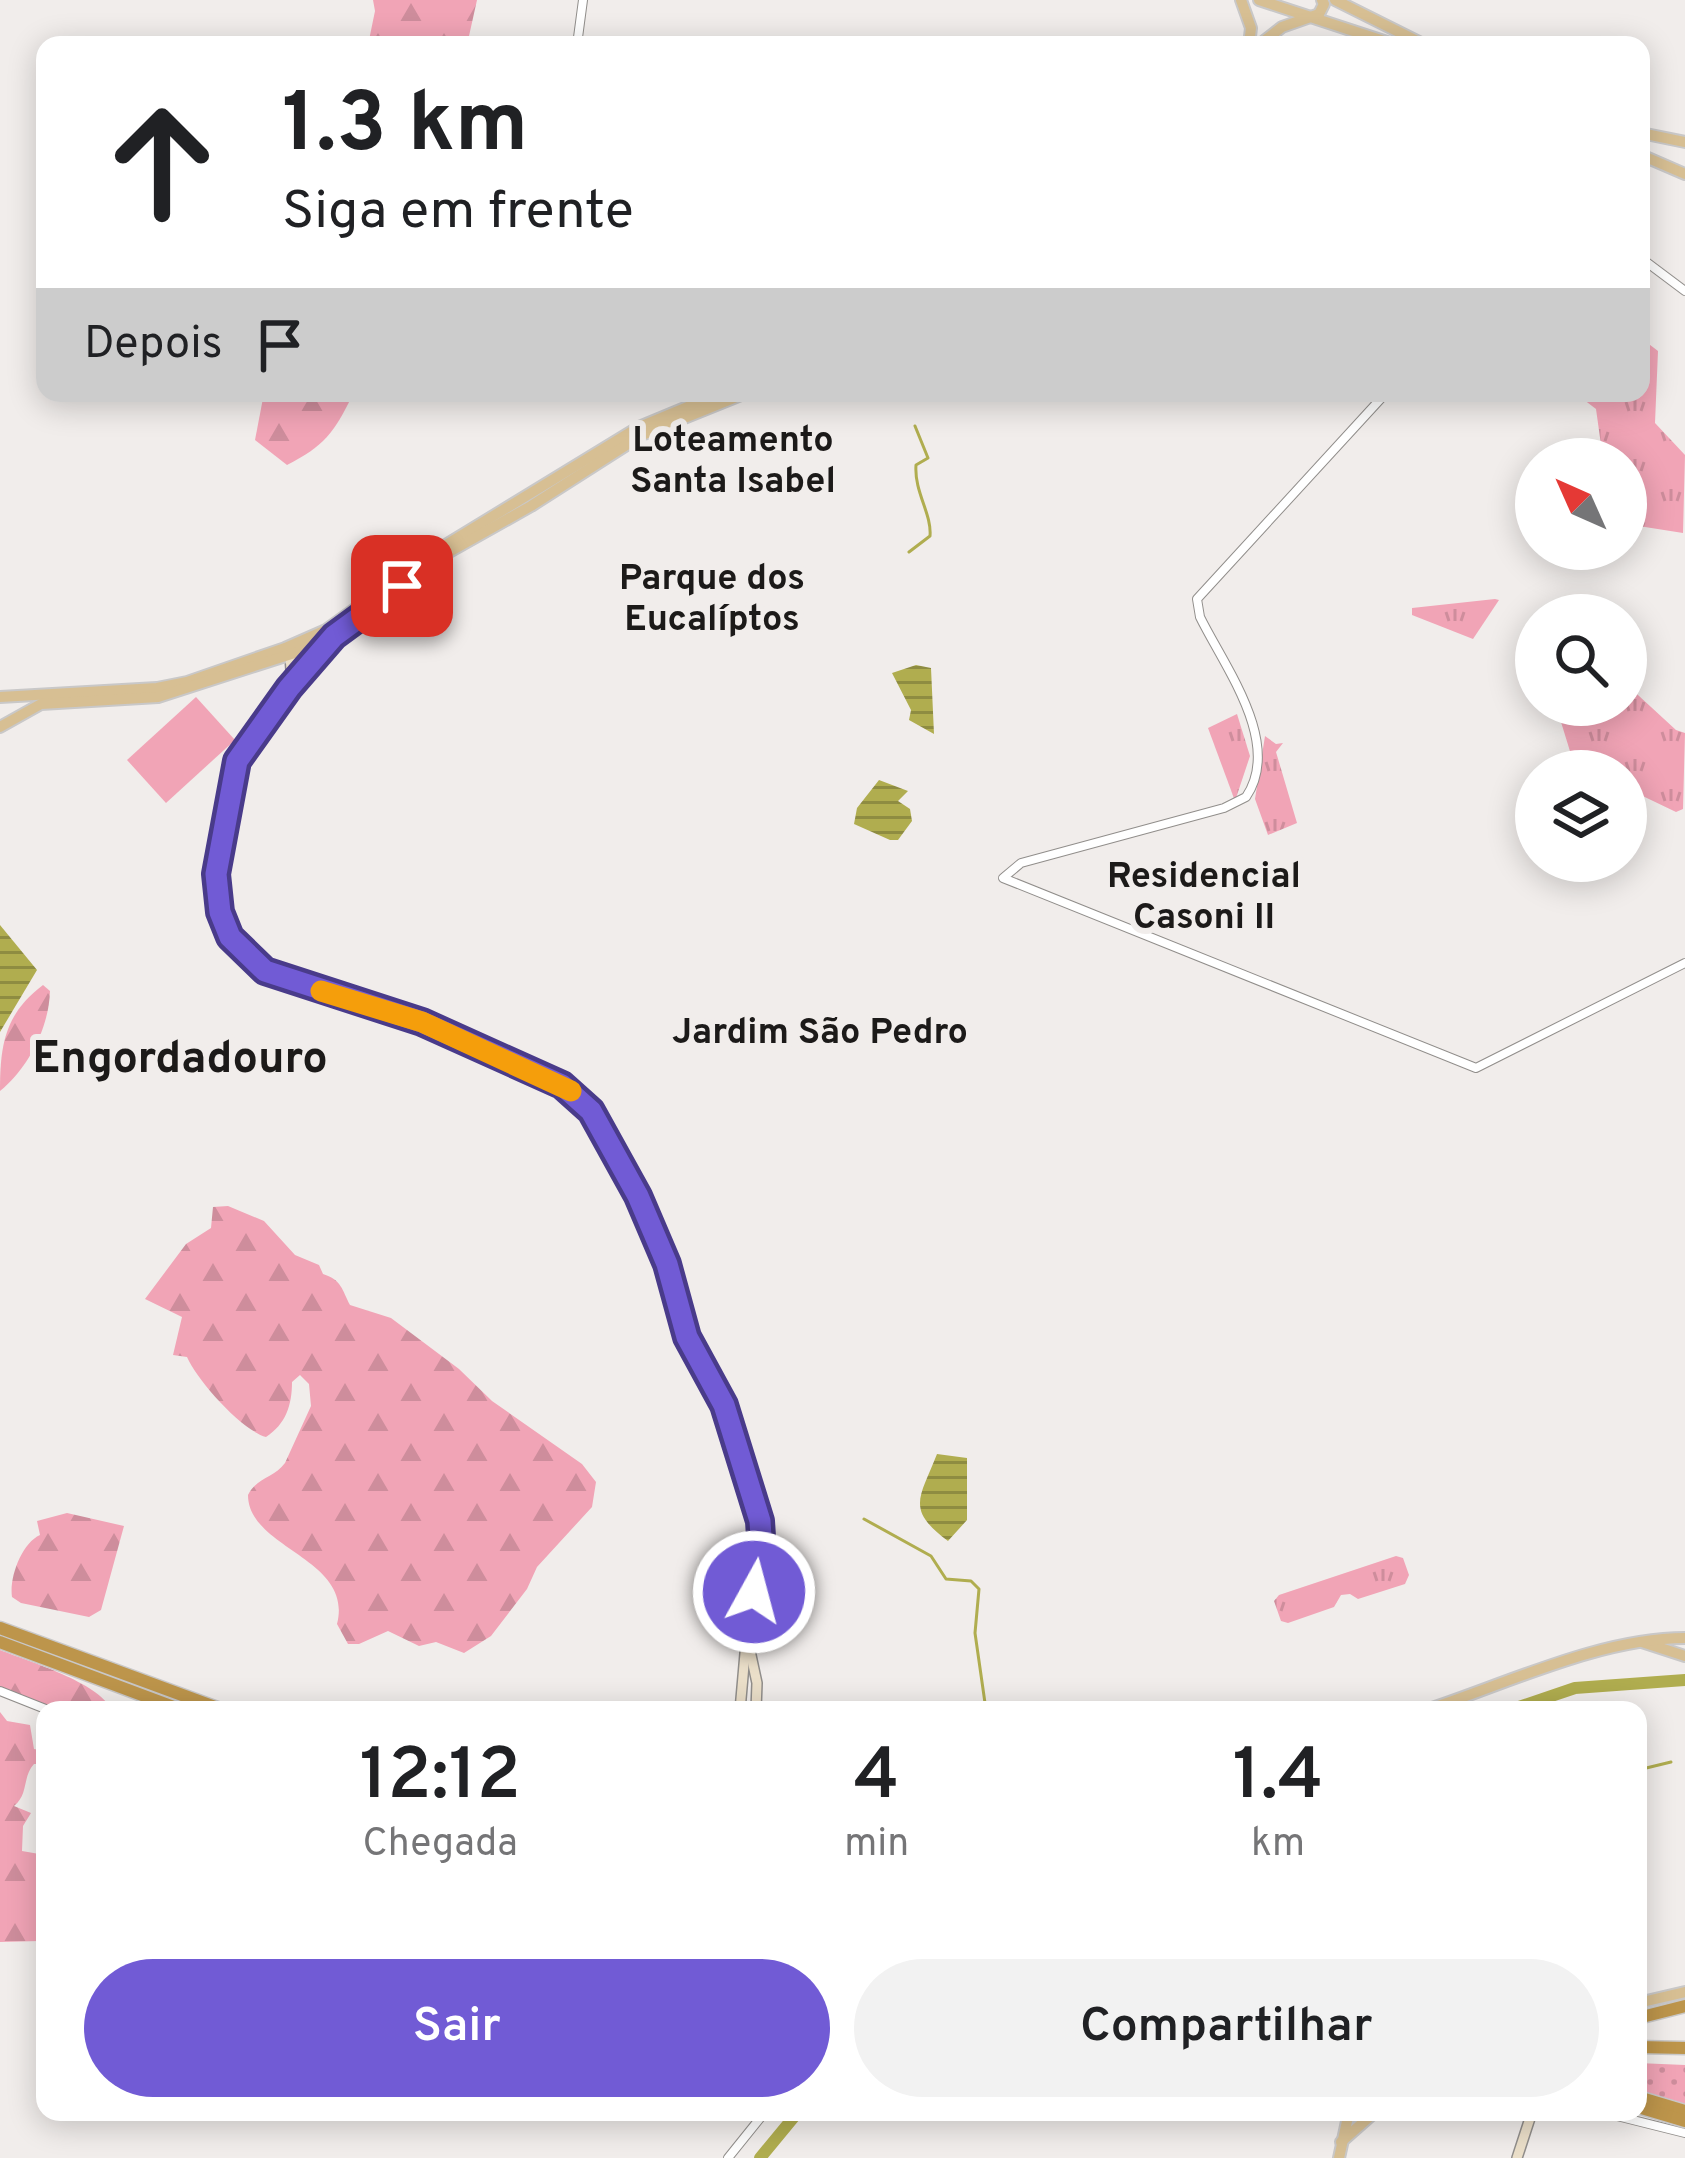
<!DOCTYPE html>
<html lang="pt">
<head>
<meta charset="utf-8">
<style>
	body { margin:0; font-family:Overpass,sans-serif; background:#f2f2f2; color:#202124; height:100vh; display:flex; flex-direction:column; font-size:45px; white-space:nowrap }
	* { box-sizing:border-box; margin:0 }
	p { font-size:39px; color:#757577 }
	.icon { flex:none; width:66px; height:66px; fill:none; stroke:currentColor; stroke-width:2; stroke-linecap:round; stroke-linejoin:round }
	.map { position:relative; flex:1; overflow:hidden }
	.side { position:absolute; left:36px; top:1701px; width:1611px; height:420px; display:flex; flex-direction:column; background:#fff; border-radius:24px; box-shadow:0 6px 30px #0003 }
	.side>* { flex:none }
	.hud { position:absolute; left:36px; top:36px; width:1614px; height:366px; border-radius:24px; box-shadow:0 6px 30px #0003; background:#fff; color:#202124; overflow:hidden }
	.needle { width:78px; rotate:315deg }
	.buttons { position:absolute; left:1515px; top:438px; display:grid; gap:24px }
	.buttons a { display:grid; place-items:center; width:132px; height:132px; border-radius:50%; background:#fff; box-shadow:0 6px 30px #0003; font-size:60px }
	.pin { position:absolute; display:grid; place-items:center; width:102px; height:102px; color:#fff; margin:-51px; border-radius:24px; box-shadow:0 6px 18px #0006 }
	.me { position:absolute; width:132px; margin:-66px; rotate:7deg; stroke-linejoin:round; filter:drop-shadow(0 0 9px #0008) }
	.turn { display:flex; align-items:center; gap:42px; height:252px; padding:0 48px; font-size:54px }
	.turn .icon { width:156px; height:156px; stroke-width:2.5 }
	.turn b { display:block; font-size:84px; line-height:102px }
	.then { display:flex; align-items:center; height:114px; padding:0 48px; background:#0003; gap:24px; font-size:45px }
	.eta { display:flex; justify-content:space-evenly; align-items:center; height:204px; text-align:center }
	.eta b { font-size:72px; font-weight:600; line-height:84px }
	.cta { display:flex; gap:24px; margin-top:auto; padding:24px 48px }
	.cta a { flex:1; height:138px; border-radius:72px; background:#715bd5; color:#fff; font-size:48px; font-weight:600; line-height:138px; text-align:center }
	.cta a+a { background:#f2f2f2; color:#202124 }
	.map>svg:first-child { display:block }
	.grass { fill:url(#grass-dots) }
	.forest { fill:url(#forest-firs) }
	.park { fill:url(#park-tufts) }
	.pitch { fill:#f1a4b6 }
	.water { fill:url(#water-rules) }
	.lines { fill:none; stroke-linecap:round; stroke-linejoin:round }
	.stream { stroke:#b0ad4f; stroke-width:3 }
	.river { stroke:#b0ad4f; stroke-width:12 }
	.tertiary-casing { stroke:#918e8b; stroke-width:10 }
	.secondary-casing { stroke:#918e8b; stroke-width:12 }
	.primary-casing { stroke:#c9c8c8; stroke-width:14 }
	.motorway-casing { stroke:#c9c8c8; stroke-width:15 }
	.tertiary { stroke:#fff; stroke-width:8 }
	.secondary { stroke:#ebdfc9; stroke-width:9 }
	.primary { stroke:#d7bf93; stroke-width:10 }
	.motorway { stroke:#bd954b; stroke-width:12 }
	.route-casing { stroke:#493b8a; stroke-width:30 }
	.route { stroke:#715bd5; stroke-width:21 }
	.slow { stroke:#f59e0b; stroke-width:21 }
	.labels { text-anchor:middle; dominant-baseline:central; stroke-width:12; stroke-linejoin:round; paint-order:stroke }
	.neighbourhood-label { font-size:36px; font-weight:bold; fill:#1c1a19; stroke:#f1edeb }
	.district-label { font-size:45px; font-weight:bold; fill:#1c1a19; stroke:#f1edeb }
</style>
</head>
<body>
<div class="map">
<svg width="1685" height="2158" viewBox="0 0 1685 2158">
	<defs>
		<pattern id="grass-dots" width="8" height="8" patternUnits="userSpaceOnUse" patternTransform="scale(3)"><rect width="8" height="8" fill="#f1a4b6"/><path d="M2 2h.1M6 6h.1" fill="none" stroke="#ce8d9c" stroke-width="1.8" stroke-linecap="round"/></pattern>
		<pattern id="forest-firs" width="22" height="20" patternUnits="userSpaceOnUse" patternTransform="scale(3)"><rect width="22" height="20" fill="#f1a4b6"/><path d="M5 1l3.5 6h-7zM16 11l3.5 6h-7z" fill="#ce8d9c"/></pattern>
		<pattern id="park-tufts" width="24" height="20" patternUnits="userSpaceOnUse" patternTransform="scale(3)"><rect width="24" height="20" fill="#f1a4b6"/><path d="M3 7l-1-3M5 7V3M7 7l1-3M15 17l-1-3M17 17v-4M19 17l1-3" fill="none" stroke="#ce8d9c"/></pattern>
		<pattern id="water-rules" width="6" height="5" patternUnits="userSpaceOnUse" patternTransform="scale(3)"><rect width="6" height="5" fill="#b0ad4f"/><path d="M0 2.5h6" fill="none" stroke="#8e8c41"/></pattern>
	</defs>
	<rect width="100%" height="100%" fill="#f1edeb"/>
	<polygon class="grass" points="1638,2063 1685,2065 1685,2107 1638,2093"/>
	<g class="forest">
		<polygon points="373,0 477,0 467,45 368,45 375,11"/>
		<path d="M264,393H348L352,396C334,433 324,446 287,465L255,440Z"/>
		<path d="M43,985L50,991C49,1029 27,1069 0,1091C0,1047 4,1014 43,985Z"/>
		<path d="M228,1206L264,1221L295,1255L319,1265L323,1274C342,1280 342,1290 350,1305L391,1318L459,1369L492,1401L582,1464L596,1482L592,1507L537,1567L527,1589L491,1636L464,1653L436,1642L419,1646L388,1631L359,1644H348L337,1624C354,1558 248,1549 248,1495C257,1477 274,1478 285,1463L311,1406L309,1384L300,1375L292,1382C292,1405 286,1424 266,1437C241,1430 197,1380 187,1357L173,1355L182,1317L145,1299L186,1244L211,1228L213,1207Z"/>
		<path d="M67,1513L124,1526L101,1610L89,1617L21,1603L12,1597C9,1577 22,1543 40,1535L37,1521Z"/>
		<path d="M0,1650C30,1662 98,1682 112,1710H45L0,1693Z"/>
		<path d="M0,1712L7,1721L30,1725L34,1749L45,1751V1764H34C22,1777 29,1794 14,1806L31,1813L23,1826L22,1851L45,1855V1939L40,1941L0,1942Z"/>
	</g>
	<g class="park">
		<polygon points="1641,338 1658,351 1655,423 1685,455 1683,533 1626,524 1626,459 1603,459 1596,409 1575,393 1641,393"/>
		<polygon points="1495,599 1499,600 1473,639 1412,615 1412,608"/>
		<polygon points="1626,684 1676,730 1685,733 1683,809 1676,812 1626,788 1626,771 1593,771 1573,761 1561,722 1585,714 1585,705 1626,705"/>
		<polygon points="1237,714 1250,756 1235,801 1208,728"/>
		<polygon points="1265,736 1276,744 1283,743 1276,752 1297,823 1268,835 1255,799"/>
		<polygon points="1396,1556 1403,1558 1409,1575 1405,1584 1358,1599 1350,1594 1341,1595 1334,1607 1288,1623 1281,1621 1274,1601 1279,1595"/>
	</g>
	<polygon class="pitch" points="196,697 235,740 166,803 127,760"/>
	<g class="water">
		<polygon points="916,665 931,668 934,734 909,720 911,710 892,673"/>
		<polygon points="879,780 908,791 898,801 910,809 912,821 898,840 890,840 854,824 857,808"/>
		<polygon points="0,925 37,970 0,1032"/>
		<path d="M937,1454L967,1458V1520L948,1541C905,1509 920,1498 937,1454Z"/>
	</g>
	<g class="lines">
		<g class="stream">
			<path d="M909,552L930,536C932,514 914,492 916,465L928,458L915,426"/>
			<polyline points="864,1519 931,1556 946,1579 971,1581 979,1589 975,1633 986,1710"/>
			<polyline points="1638,1770 1671,1762"/>
		</g>
		<g class="river">
			<polyline points="1510,1710 1575,1688 1685,1680"/>
			<polyline points="760,2158 798,2112"/>
		</g>
		<g class="tertiary-casing">
			<g id="tertiary">
				<polyline points="577,45 583,0"/>
				<polyline points="1641,258 1685,291"/>
				<path d="M1386,393L1197,599L1200,617C1224,666 1283,743 1246,797L1224,808L1021,863L1003,878L1476,1068L1685,963"/>
				<polyline points="0,1691 48,1710"/>
				<polyline points="1601,2112 1685,2133"/>
				<polyline points="728,2158 765,2112"/>
			</g>
		</g>
		<g class="secondary-casing">
			<g id="secondary">
				<polyline points="334,636 289,688 237,761 216,875 220,912 230,937 265,971 422,1022 562,1085 591,1111 638,1195 667,1264 687,1337 724,1405 760,1521 762,1553 747,1631 740,1710"/>
				<polyline points="290,656 292,684"/>
				<polyline points="749,1646 757,1683 756,1710"/>
				<polyline points="1517,2158 1532,2112"/>
			</g>
		</g>
		<g class="primary-casing">
			<g id="primary">
				<polyline points="1241,0 1251,28 1249,45"/>
				<polyline points="1259,0 1396,45"/>
				<polyline points="1335,0 1425,45"/>
				<polyline points="1259,45 1282,27 1319,14 1324,4 1322,0"/>
				<polyline points="1641,133 1685,142"/>
				<polyline points="1641,155 1685,174"/>
				<polyline points="0,697 157,688 187,682 285,648 326,630 431,554 639,427 721,393"/>
				<polyline points="0,727 41,704 158,697 304,650 361,618 435,560 531,506 642,435 746,393"/>
				<polyline points="1642,1642 1685,1656"/>
				<path d="M1426,1710C1506,1684 1600,1638 1685,1638"/>
				<polyline points="1638,2003 1685,1992"/>
				<polyline points="1341,2142 1375,2112"/>
				<polyline points="1339,2158 1349,2112"/>
			</g>
		</g>
		<g class="motorway-casing">
			<g id="motorway">
				<polyline points="0,1628 223,1710"/>
				<polyline points="0,1642 182,1710"/>
				<polyline points="1638,2018 1685,2006"/>
				<polyline points="1638,2047 1685,2048"/>
				<polyline points="1638,2097 1685,2111"/>
				<polyline points="1638,2107 1685,2121"/>
			</g>
		</g>
		<use href="#tertiary" class="tertiary"/>
		<use href="#secondary" class="secondary"/>
		<use href="#primary" class="primary"/>
		<use href="#motorway" class="motorway"/>
	</g>
	<g class="lines">
		<g class="route-casing">
			<polyline id="route" points="402,586 334,636 289,688 237,761 216,874 220,912 230,937 265,971 422,1022 562,1085 591,1111 638,1196 667,1264 687,1337 724,1405 760,1521 762,1553 754,1592"/>
		</g>
		<use href="#route" class="route"/>
		<polyline class="slow" points="321,991 422,1022 571,1091"/>
	</g>
	<g class="labels">
		<g class="neighbourhood-label">
			<text x="733" y="442">Loteamento<tspan x="733" dy="41">Santa Isabel</tspan></text>
			<text x="712" y="580">Parque dos<tspan x="712" dy="41">Eucalíptos</tspan></text>
			<text x="1204" y="878">Residencial<tspan x="1204" dy="41">Casoni II</tspan></text>
			<text x="820" y="1034">Jardim São Pedro</text>
		</g>
		<g class="district-label">
			<text x="180" y="1060">Engordadouro</text>
		</g>
	</g>
</svg>
<div class="buttons">
<a><svg class="needle" viewBox="-14 -14 28 28"><path d="M0-13l5 13h-10z" fill="#e53935"/><path d="M0 13l5-13h-10z" fill="#757577"/></svg></a>
<a><svg class="icon" aria-label="search" viewBox="0 0 24 24"><circle cx="10" cy="10" r="6"/><path d="M15 15l6 6"/></svg></a>
<a><svg class="icon" aria-label="layers" viewBox="0 0 24 24"><path d="M12 4l9 5-9 5-9-5zM3 14l9 5 9-5"/></svg></a>
</div>
<div class="pin" style="left:402px;top:586px;background:#d93025"><svg class="icon" aria-label="arrive" viewBox="0 0 24 24"><path d="M6 21V4h12l-3 4 3 4H6"/></svg></div>
<svg class="me" style="left:754px;top:1592px" viewBox="-20 -20 40 40"><circle r="17" fill="#715bd5" stroke="#fff" stroke-width="3"/><path d="M0-11L8 9 0 5-8 9z" fill="#fff"/></svg>
<div class="hud">
<div class="turn"><svg class="icon" aria-label="ahead" viewBox="0 0 24 24"><path d="M12 20V5M6 11l6-6 6 6"/></svg><div><b>1.3 km</b>Siga em frente</div></div>
<div class="then">Depois<svg class="icon" aria-label="arrive" viewBox="0 0 24 24"><path d="M6 21V4h12l-3 4 3 4H6"/></svg></div>
</div>
<section class="side">
<div class="eta">
<div><b>12:12</b><p>Chegada</p></div>
<div><b>4</b><p>min</p></div>
<div><b>1.4</b><p>km</p></div>
</div>
<div class="cta"><a>Sair</a><a>Compartilhar</a></div>
</section>
</div>
</body>
</html>
